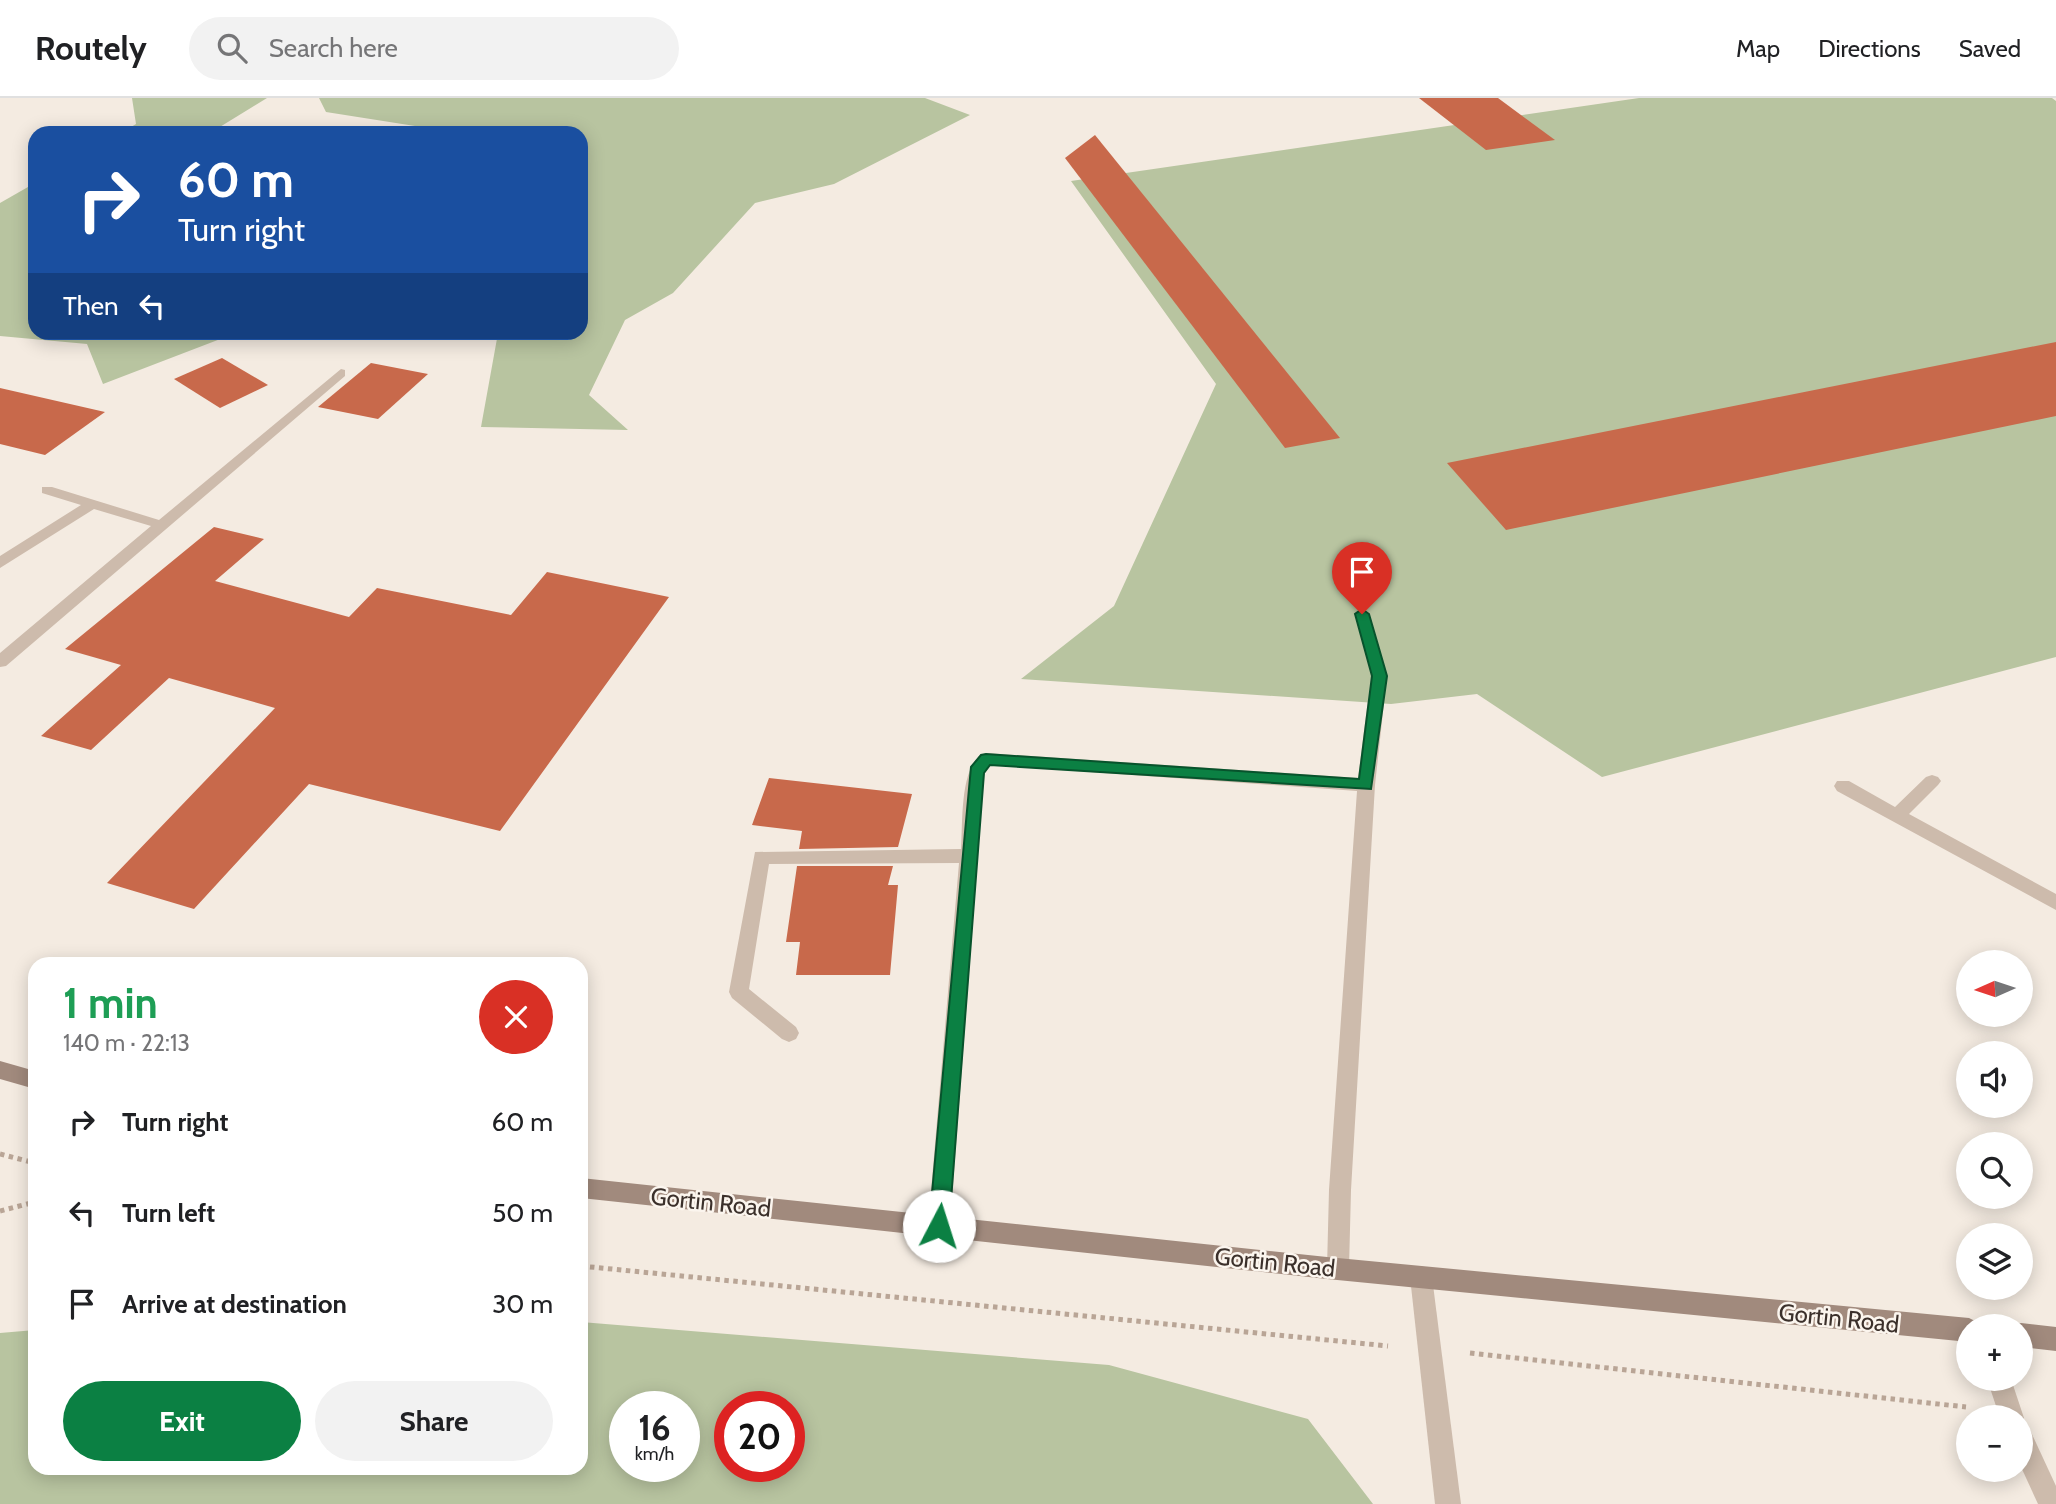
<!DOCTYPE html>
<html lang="en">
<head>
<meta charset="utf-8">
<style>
	body { margin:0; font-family:Cabin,sans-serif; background:#f2f2f2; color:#202124; height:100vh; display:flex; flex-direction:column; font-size:26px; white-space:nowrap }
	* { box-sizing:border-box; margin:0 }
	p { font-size:23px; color:#757577 }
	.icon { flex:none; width:38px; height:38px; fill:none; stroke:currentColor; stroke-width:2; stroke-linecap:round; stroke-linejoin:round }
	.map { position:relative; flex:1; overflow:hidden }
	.panel { position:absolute; left:28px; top:859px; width:560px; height:518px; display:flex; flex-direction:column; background:#fff; border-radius:21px; box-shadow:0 4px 18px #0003 }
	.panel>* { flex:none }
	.banner { position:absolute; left:28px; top:28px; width:560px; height:214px; border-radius:21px; box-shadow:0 4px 18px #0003; background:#1a4fa0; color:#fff; overflow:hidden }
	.needle { width:46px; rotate:267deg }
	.controls { position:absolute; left:1956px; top:852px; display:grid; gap:14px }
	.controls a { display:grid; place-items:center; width:77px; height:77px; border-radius:50%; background:#fff; box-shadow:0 4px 18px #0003; font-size:35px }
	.speed { position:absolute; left:609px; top:1293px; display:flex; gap:14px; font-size:35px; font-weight:700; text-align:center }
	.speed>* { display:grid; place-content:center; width:91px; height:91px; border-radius:50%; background:#fff; box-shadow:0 4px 18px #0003; line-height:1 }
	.speed small { font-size:18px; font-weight:400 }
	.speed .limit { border:10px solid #d22; background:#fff; color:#111 }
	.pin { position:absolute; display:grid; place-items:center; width:60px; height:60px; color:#fff; margin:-72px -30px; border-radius:50% 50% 50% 0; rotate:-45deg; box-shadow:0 0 7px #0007 }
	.pin .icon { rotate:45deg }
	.me { position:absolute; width:77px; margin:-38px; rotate:5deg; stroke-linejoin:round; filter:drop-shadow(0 0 5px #0008) }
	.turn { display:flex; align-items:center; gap:24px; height:147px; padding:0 35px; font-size:32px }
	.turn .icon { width:91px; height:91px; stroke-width:2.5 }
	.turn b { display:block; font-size:49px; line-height:60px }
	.then { display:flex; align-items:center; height:66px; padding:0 35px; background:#0003; gap:14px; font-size:26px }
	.round { display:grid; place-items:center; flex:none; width:74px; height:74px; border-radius:37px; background:#f2f2f2 }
	.overview { display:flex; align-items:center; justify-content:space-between; height:119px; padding:0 35px }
	h1 { font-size:42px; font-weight:700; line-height:52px; color:#1e9e55 }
	.action { display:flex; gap:14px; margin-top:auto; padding:14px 35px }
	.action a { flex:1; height:80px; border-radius:42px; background:#0b8043; color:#fff; font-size:28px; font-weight:700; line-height:80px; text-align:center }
	.action a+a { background:#f2f2f2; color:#202124 }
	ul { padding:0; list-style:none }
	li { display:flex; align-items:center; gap:21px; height:91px; padding:0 35px }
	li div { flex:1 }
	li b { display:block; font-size:26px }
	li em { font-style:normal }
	header { display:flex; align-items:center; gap:42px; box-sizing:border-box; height:98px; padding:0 35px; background:#fff; border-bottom:2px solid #e0e0e0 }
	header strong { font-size:33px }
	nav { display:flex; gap:38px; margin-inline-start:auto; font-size:24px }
	.search { width:490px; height:63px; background:#f2f2f2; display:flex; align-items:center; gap:18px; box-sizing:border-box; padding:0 24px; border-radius:38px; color:#757577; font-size:26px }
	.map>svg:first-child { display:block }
	.green { fill:#b8c4a0; fill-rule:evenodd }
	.building { fill:#c8694b }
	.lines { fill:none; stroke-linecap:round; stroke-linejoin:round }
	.path { stroke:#b9a596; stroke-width:5; stroke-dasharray:4.5 4.5; stroke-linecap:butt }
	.lane { fill:#cdbbac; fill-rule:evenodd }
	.street { fill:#cdbbac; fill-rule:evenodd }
	.secondary { fill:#a18a7d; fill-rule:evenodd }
	.route { fill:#0b8043; stroke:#07532c; stroke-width:2 }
	.labels { text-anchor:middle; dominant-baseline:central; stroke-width:5; stroke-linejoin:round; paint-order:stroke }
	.near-street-label { font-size:24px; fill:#3b302b; stroke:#fbf5ee }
</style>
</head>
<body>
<header>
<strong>Routely</strong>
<div class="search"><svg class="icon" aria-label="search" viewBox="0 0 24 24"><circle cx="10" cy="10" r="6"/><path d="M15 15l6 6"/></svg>Search here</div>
<nav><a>Map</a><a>Directions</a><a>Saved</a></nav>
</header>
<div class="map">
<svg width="2056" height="1406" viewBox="0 0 2056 1406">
	<rect width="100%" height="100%" fill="#f4ebe1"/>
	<g class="green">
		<polygon points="132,0 267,0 210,35 121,35 136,26"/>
		<polygon points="319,0 925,0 970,17 834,86 755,105 673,195 625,222 589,297 628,332 481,329 498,235 581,234 581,35 433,35 434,31 326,14"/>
		<polygon points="1639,0 2052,0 2056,3 2056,559 1602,679 1477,596 1391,606 1021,581 1114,508 1216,286 1071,83"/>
		<polygon points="35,85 35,234 236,235 103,286 87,246 0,238 0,105"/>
		<path d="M581,1224L1109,1267L1308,1321L1373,1406H0V1235L35,1232V1370H581ZM625,1309H684V1368H625ZM789,1309V1368H730V1309Z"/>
	</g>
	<g class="building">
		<polygon points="1419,0 1498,0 1555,42 1486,52"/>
		<polygon points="1095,37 1340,340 1285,350 1065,60"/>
		<polygon points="2056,244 2056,318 1506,432 1447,365"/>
		<polygon points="222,260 268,287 220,310 174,281"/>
		<polygon points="371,265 428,276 378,321 318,309"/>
		<polygon points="0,290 105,314 45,357 0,346"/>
		<polygon points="214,429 264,441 215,483 349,519 377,490 511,517 547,474 669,499 500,733 309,686 194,811 107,785 275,610 169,580 91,652 41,638 121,567 65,551"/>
		<polygon points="769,680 912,696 898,749 799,751 802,733 752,727"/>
		<polygon points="797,768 893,768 888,787 898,787 890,877 796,877 800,844 786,844"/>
	</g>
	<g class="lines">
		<g class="path">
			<polyline points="0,1056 35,1065"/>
			<polyline points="0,1113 35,1104"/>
			<polyline points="581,1168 1388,1248"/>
			<polyline points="1470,1255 1966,1309"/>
		</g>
		<g class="lane">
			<polygon points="341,271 345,272 345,278 6,568 0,569 0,555 151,428 94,411 0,470 0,458 81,407 42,395 42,389 52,389 159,422"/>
			<path d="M1362,511L1370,516L1387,578L1375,687L1351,1092L1349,1170L1346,1178L1338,1181L1330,1178L1327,1170L1329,1092L1357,693L990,667L984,675L950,1128L947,1135L939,1139L931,1135L928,1128L959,765L769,766L749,891L796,929L799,935L796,941L789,944L782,941L732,900L729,894L755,754L961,751C963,726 959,663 986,655L1358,680L1371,578L1354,516Z"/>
			<polygon points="1421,1168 1429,1171 1432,1179 1461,1406 1435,1406 1410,1179 1413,1171"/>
		</g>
		<g class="street">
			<polygon points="1932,677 1938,679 1941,683 1938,687 1909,716 2056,796 2056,812 1837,693 1834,688 1837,683 1849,683 1895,709 1926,679"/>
			<polygon points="1987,1281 2011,1281 2024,1320 2021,1327 2021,1320 2000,1320"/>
			<polygon points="2021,1329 2030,1332 2056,1388 2056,1406 2038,1406 2021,1369"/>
		</g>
		<g class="secondary">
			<polygon points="0,963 35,973 35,991 0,981"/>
			<polygon points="581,1080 1327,1159 1969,1220 1977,1224 1979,1228 1969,1228 1969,1244 1327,1181 581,1100"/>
			<polygon points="2021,1225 2056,1229 2056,1253 2021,1249 2021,1228 2013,1228"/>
		</g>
	</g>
	<polygon class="route" points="1362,511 1369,516 1387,578 1371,691 990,667 984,675 949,1128 946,1135 939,1138 932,1135 929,1128 971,669 981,657 986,656 1359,681 1372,578 1355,516"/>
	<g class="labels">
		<g class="near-street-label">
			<text transform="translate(711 1104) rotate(6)">Gortin Road</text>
			<text transform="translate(1275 1164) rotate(6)">Gortin Road</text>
			<text transform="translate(1839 1220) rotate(6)">Gortin Road</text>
		</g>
	</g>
</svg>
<div class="controls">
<a><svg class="needle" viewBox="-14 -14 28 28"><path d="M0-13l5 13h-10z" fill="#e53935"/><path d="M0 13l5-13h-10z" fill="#757577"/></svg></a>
<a><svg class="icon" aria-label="sound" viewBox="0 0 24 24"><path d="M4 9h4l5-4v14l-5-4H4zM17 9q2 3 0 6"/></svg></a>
<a><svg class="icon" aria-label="search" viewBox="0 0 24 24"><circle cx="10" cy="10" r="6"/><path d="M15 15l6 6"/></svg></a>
<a><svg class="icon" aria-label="layers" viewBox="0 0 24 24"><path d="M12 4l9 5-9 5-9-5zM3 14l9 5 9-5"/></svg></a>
<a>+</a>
<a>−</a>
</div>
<div class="speed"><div>16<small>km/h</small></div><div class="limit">20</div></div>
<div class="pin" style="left:1362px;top:516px;background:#d93025"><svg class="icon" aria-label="arrive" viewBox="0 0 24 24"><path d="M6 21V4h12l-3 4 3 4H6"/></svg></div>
<svg class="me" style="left:939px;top:1128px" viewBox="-20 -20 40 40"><circle r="19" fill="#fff"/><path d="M0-13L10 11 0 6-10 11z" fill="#0b8043"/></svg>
<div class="banner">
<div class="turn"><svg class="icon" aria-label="right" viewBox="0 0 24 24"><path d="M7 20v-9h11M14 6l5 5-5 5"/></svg><div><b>60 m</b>Turn right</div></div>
<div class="then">Then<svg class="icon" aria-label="left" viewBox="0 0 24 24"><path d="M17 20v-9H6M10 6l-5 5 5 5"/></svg></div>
</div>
<section class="panel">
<div class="overview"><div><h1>1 min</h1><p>140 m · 22:13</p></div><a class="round" style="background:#d93025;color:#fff"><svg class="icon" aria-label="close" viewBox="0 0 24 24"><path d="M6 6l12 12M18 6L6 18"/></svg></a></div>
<ul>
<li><svg class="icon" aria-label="right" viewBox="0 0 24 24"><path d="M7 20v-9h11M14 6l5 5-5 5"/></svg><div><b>Turn right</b></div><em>60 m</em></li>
<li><svg class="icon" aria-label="left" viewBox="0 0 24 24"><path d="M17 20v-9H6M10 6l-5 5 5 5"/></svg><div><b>Turn left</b></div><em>50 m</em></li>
<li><svg class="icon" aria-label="arrive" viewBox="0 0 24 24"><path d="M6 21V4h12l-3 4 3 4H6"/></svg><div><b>Arrive at destination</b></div><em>30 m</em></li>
</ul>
<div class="action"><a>Exit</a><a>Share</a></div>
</section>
</div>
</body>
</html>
